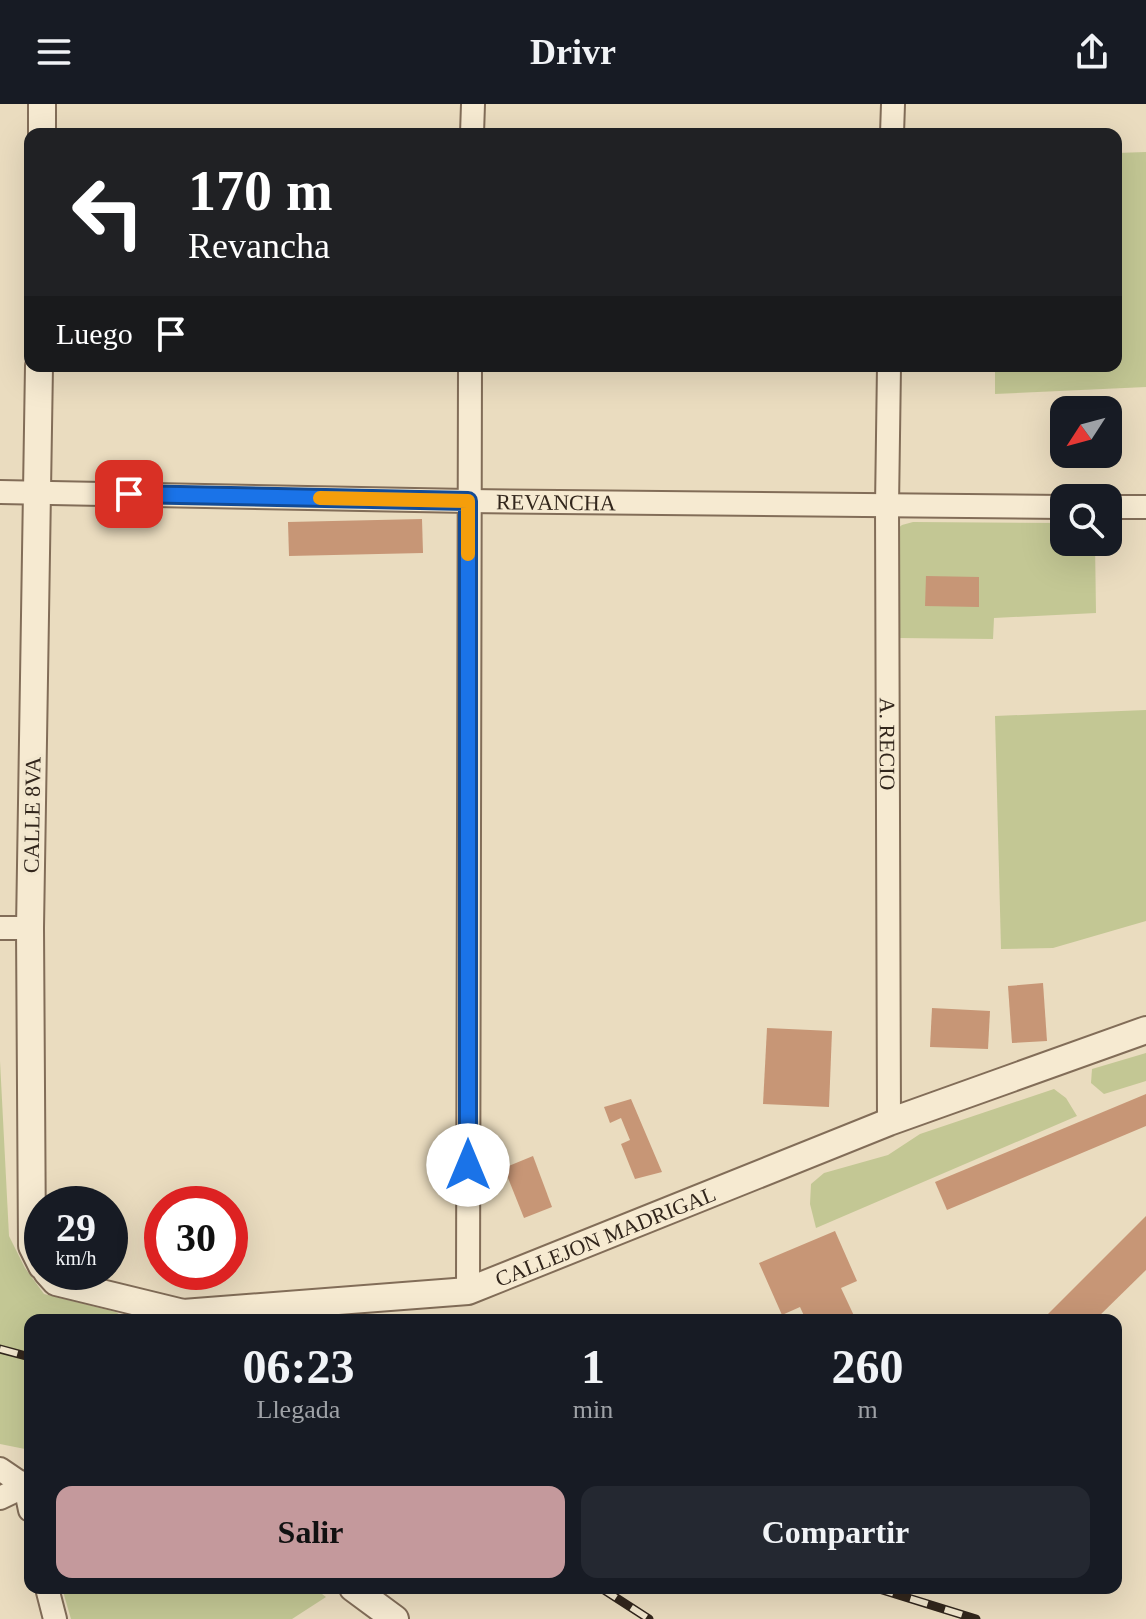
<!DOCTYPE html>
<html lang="es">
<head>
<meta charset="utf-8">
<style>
	body { margin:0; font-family:Georgia,serif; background:#242831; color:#f1f3f6; height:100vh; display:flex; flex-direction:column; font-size:30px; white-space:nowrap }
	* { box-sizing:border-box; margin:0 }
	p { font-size:26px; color:#9ea1a6 }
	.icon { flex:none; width:44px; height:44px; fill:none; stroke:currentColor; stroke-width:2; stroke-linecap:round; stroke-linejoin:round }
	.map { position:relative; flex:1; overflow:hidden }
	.side { position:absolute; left:24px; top:1210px; width:1098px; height:280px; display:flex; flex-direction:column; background:#171b24; border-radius:16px; box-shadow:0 8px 32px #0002 }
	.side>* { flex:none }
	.top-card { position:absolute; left:24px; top:24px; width:1098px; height:244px; border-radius:16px; box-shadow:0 8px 32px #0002; background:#202124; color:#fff; overflow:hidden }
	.needle { width:52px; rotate:234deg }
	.buttons { position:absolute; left:1050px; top:292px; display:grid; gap:16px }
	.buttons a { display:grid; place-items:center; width:72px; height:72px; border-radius:16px; background:#171b24; box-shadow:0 8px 32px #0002; font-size:40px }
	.speed { position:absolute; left:24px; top:1082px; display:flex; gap:16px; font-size:40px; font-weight:700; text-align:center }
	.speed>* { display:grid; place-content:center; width:104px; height:104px; border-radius:50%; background:#171b24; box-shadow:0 8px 32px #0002; line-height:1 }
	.speed small { font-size:20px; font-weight:400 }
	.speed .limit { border:12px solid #d22; background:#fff; color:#111 }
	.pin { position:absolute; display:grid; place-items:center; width:68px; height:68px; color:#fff; margin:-34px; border-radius:16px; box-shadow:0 4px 12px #0006 }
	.me { position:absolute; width:88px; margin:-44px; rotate:0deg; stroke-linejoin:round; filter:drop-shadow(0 0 6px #0008) }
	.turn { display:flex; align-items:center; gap:28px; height:168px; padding:0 32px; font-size:36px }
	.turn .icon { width:104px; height:104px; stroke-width:2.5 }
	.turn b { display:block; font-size:56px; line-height:68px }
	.then { display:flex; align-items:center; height:76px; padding:0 32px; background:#0003; gap:16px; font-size:30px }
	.eta { display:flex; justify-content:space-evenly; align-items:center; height:136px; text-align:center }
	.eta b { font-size:48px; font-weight:700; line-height:56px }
	.button { display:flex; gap:16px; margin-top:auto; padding:16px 32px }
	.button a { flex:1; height:92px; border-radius:16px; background:#c4999c; color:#111; font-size:32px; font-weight:700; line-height:92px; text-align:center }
	.button a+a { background:#242831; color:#f1f3f6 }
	header { display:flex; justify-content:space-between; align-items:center; height:104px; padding:0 32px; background:#171b24; font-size:36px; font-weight:700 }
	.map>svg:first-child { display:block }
	.green { fill:#c3c794 }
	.building { fill:#c79676 }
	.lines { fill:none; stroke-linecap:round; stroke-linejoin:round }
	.minor-casing { stroke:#826d58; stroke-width:26 }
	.tertiary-casing { stroke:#826d58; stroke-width:30 }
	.minor { stroke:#f6ead1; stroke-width:22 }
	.tertiary { stroke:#f6ead1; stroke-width:26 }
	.rail-casing { stroke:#32261c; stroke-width:9 }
	.rail { stroke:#f2e7ce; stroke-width:6; stroke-dasharray:18; stroke-linecap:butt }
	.route-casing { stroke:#114b97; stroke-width:20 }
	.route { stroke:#1a73e8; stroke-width:14 }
	.slow { stroke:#f59e0b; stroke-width:14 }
	.labels { text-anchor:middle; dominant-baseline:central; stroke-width:7; stroke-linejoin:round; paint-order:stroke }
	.street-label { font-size:22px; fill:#32261c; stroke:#f2e7ce }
</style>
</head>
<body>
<header><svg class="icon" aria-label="menu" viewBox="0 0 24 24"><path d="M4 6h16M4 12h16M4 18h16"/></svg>Drivr<svg class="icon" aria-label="share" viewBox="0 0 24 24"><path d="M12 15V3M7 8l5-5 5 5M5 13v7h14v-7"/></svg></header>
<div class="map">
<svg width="1146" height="1515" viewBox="0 0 1146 1515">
	<rect width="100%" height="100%" fill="#eadcbf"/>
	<g class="green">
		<polygon points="1146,48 1146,283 995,290 995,262 1116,262 1116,49"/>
		<polygon points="913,418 1064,419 1064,438 1095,438 1096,509 994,514 993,535 899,534 892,429 902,421"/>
		<polygon points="1146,606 1146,817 1053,844 1001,845 995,612"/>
		<polygon points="1146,949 1146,977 1104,990 1091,979 1092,965"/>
		<polygon points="0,957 9,1132 25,1164 44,1190 116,1208 126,1216 30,1216 30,1346 0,1340"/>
		<polygon points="1054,985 1066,994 1077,1012 816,1124 810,1100 811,1080 824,1069 888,1051 920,1030"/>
		<polygon points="62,1484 314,1484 326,1493 292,1515 71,1515"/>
	</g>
	<g class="building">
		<polygon points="422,415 423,449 289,452 288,418"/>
		<polygon points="926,472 979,473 979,503 925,502"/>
		<polygon points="1043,879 1047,937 1012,939 1008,882"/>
		<polygon points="932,904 990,907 988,945 930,943"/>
		<polygon points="767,924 832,927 829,1003 763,1000"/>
		<polygon points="1146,990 1146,1022 947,1106 935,1078"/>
		<polygon points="631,995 662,1068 635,1075 621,1040 630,1036 621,1014 610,1019 604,1003"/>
		<polygon points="533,1052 552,1103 524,1114 504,1064"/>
		<polygon points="1146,1112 1146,1166 1095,1216 1042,1216"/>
		<polygon points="835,1127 857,1177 841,1184 856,1216 806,1216 800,1203 782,1211 759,1159"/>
	</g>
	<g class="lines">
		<g class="minor-casing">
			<g id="minor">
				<polyline points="472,30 473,0"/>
				<polyline points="892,30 893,0"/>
				<path id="s1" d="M889,262L887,402L889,1018"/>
				<path id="s2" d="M0,388L468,397L1064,403"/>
				<polyline points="1108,403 1146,403"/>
				<polyline points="0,824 30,824"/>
				<polyline points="468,1187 470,262"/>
				<polyline points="0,1365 25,1382"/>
				<polyline points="25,1382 30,1406"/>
				<polyline points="0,1394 25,1382"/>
				<polyline points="47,1484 55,1515"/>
			</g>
		</g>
		<g class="tertiary-casing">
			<g id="tertiary">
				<polyline points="42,30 42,0"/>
				<polyline points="39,262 30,824 32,1142 42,1162"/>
				<path id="s3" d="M47,1168L56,1178L183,1209L468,1187L889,1018L1146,926"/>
				<polyline points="25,1382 30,1379"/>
				<polyline points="353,1484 395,1515"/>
			</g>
		</g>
		<use href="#minor" class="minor"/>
		<use href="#tertiary" class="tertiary"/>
		<g class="rail-casing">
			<g id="rail">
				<polyline points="0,1245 30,1253"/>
				<polyline points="601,1484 649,1515"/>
				<polyline points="876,1484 976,1515"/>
			</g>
		</g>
		<use href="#rail" class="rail"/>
	</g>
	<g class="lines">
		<g class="route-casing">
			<polyline id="route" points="129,390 468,397 468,1061"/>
		</g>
		<use href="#route" class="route"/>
		<polyline class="slow" points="320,394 468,397 468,450"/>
	</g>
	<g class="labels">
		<g class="street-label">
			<text stroke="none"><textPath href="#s2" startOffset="556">REVANCHA</textPath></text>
			<text stroke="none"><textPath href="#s1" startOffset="378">A. RECIO</textPath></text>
			<text transform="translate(32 711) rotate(-89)">CALLE 8VA</text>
			<text stroke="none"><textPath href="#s3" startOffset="578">CALLEJON MADRIGAL</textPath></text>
		</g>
	</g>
</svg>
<div class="buttons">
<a><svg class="needle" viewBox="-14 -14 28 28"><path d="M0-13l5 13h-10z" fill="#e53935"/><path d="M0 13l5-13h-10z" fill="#9ea1a6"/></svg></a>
<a><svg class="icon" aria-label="search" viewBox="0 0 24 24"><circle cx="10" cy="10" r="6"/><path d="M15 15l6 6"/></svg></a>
</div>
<div class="speed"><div>29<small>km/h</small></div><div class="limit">30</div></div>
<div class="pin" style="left:129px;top:390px;background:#d93025"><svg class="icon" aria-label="arrive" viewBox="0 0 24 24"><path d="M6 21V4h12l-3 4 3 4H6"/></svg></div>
<svg class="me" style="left:468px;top:1061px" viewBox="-20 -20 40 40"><circle r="19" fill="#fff"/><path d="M0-13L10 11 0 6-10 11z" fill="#1a73e8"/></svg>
<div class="top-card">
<div class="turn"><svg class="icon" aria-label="left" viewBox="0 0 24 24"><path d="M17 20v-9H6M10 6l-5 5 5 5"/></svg><div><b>170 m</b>Revancha</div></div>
<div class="then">Luego<svg class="icon" aria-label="arrive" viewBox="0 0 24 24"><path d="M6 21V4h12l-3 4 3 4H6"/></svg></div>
</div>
<section class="side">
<div class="eta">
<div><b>06:23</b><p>Llegada</p></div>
<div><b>1</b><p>min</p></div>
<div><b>260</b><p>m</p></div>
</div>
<div class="button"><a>Salir</a><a>Compartir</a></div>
</section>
</div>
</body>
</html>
